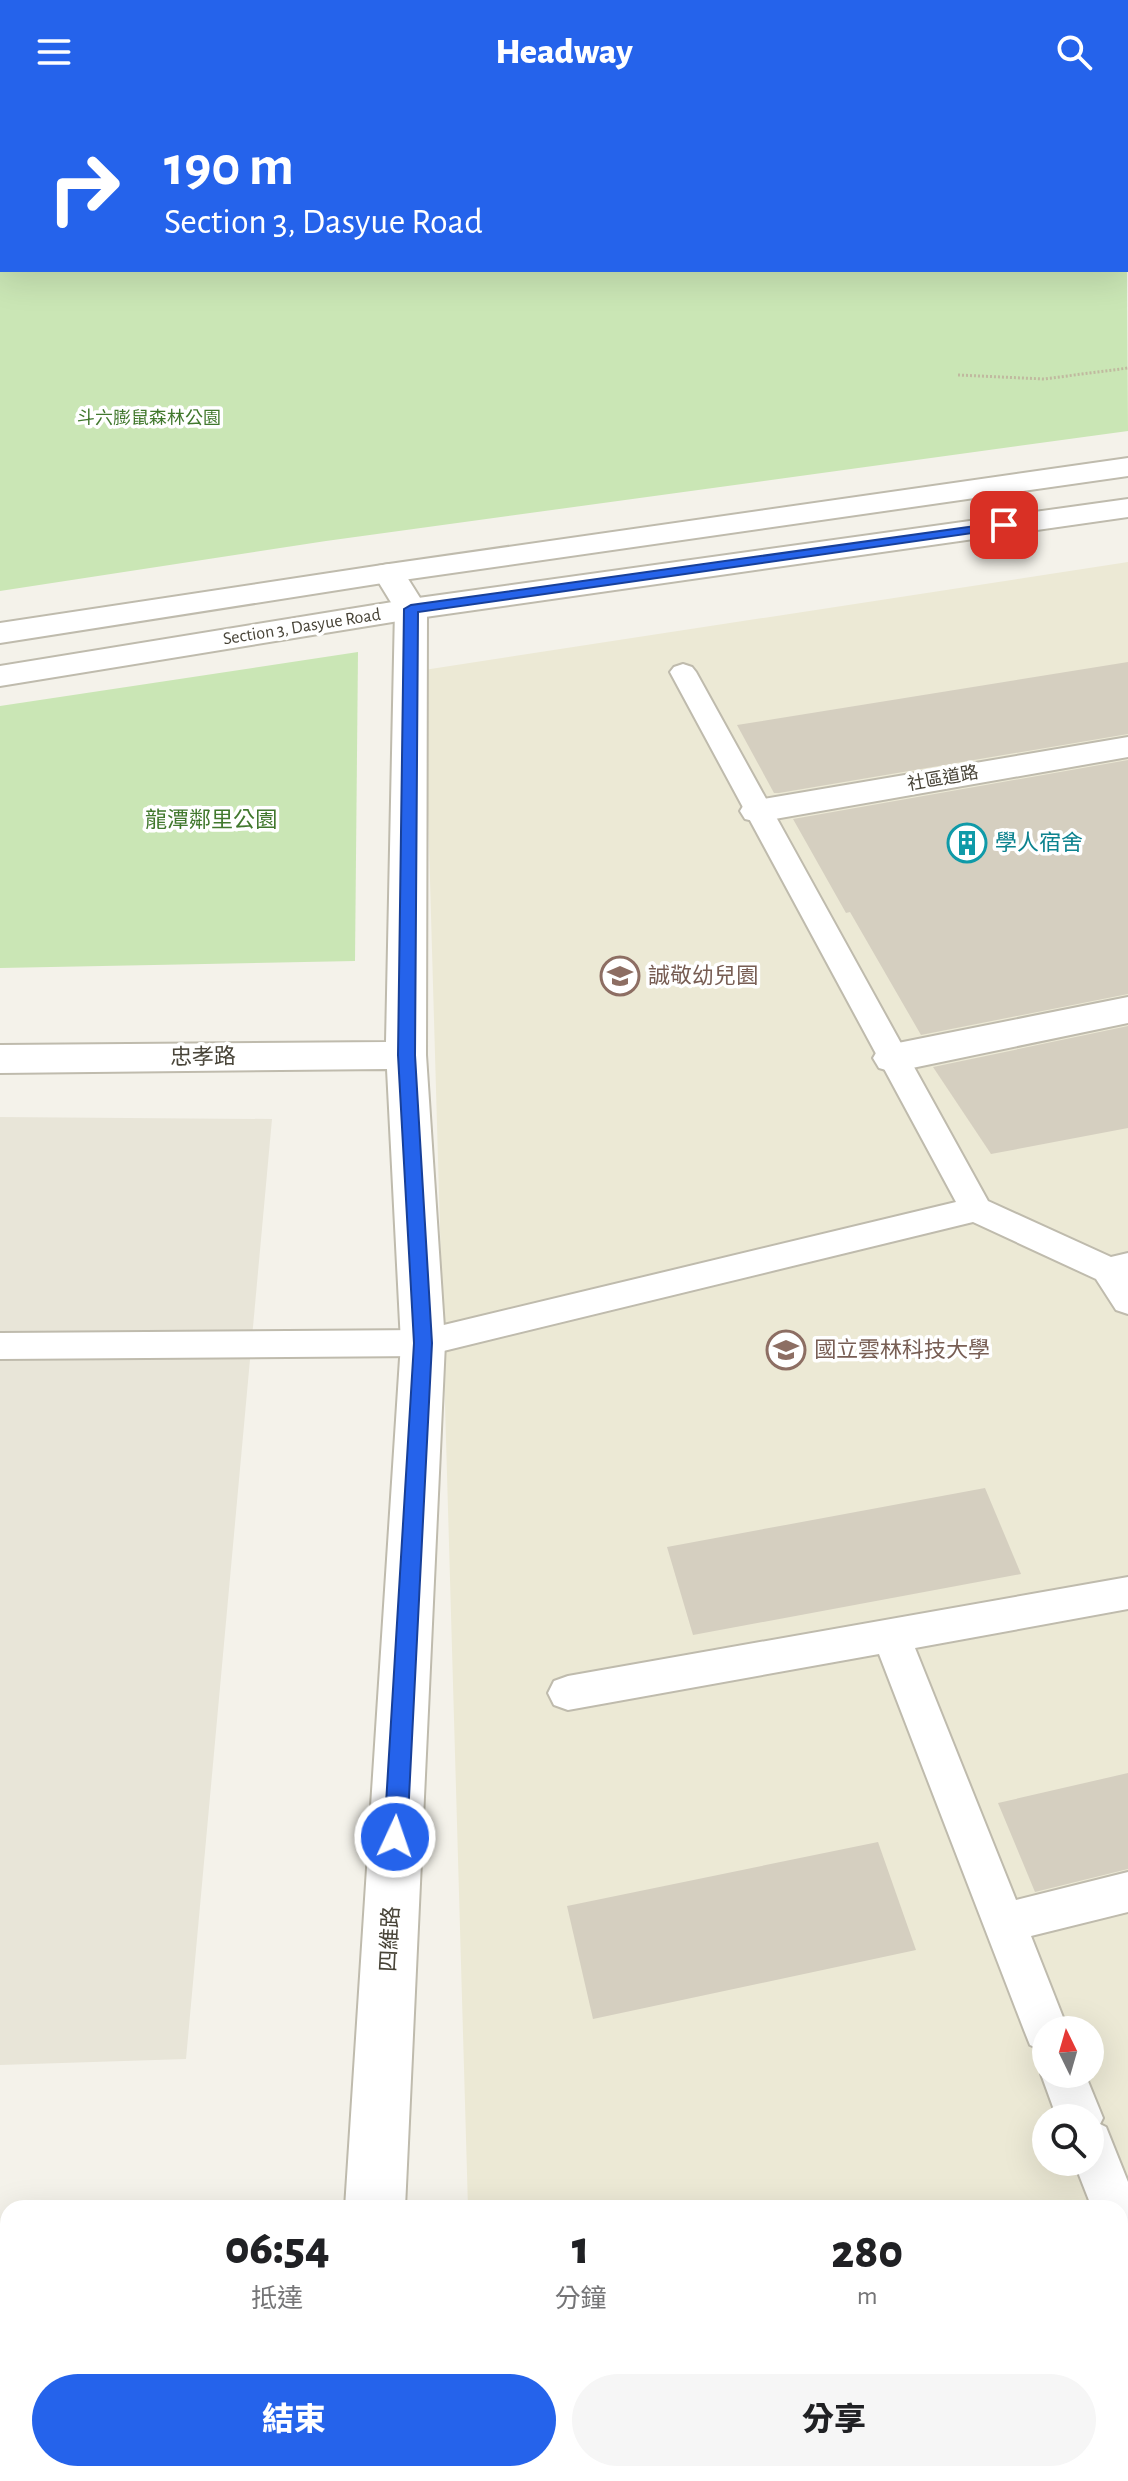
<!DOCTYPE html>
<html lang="zh-TW">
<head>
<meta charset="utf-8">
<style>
	body { margin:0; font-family:"Alegreya Sans","Noto Sans TC",sans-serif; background:#f6f6f6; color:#202124; height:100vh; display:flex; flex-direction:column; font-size:30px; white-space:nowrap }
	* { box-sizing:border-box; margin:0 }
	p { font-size:26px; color:#757577 }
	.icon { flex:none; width:44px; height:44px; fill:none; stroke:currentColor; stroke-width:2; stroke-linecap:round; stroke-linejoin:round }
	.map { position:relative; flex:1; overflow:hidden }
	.side { position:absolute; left:0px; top:2096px; width:1128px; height:282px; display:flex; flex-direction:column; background:#fff; border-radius:24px 24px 0 0; box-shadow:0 8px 32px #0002 }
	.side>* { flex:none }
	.hud { position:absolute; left:0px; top:0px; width:1128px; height:168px; box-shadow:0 8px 32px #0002; background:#2563eb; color:#fff; overflow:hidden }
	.needle { width:52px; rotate:355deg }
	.buttons { position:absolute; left:1032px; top:1912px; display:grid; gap:16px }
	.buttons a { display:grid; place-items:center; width:72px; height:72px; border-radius:50%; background:#fff; box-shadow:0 8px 32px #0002; font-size:40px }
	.pin { position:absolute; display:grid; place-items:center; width:68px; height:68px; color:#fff; margin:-34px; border-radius:16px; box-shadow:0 4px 12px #0006 }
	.me { position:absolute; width:88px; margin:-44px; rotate:3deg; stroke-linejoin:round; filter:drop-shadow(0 0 6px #0008) }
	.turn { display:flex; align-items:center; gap:28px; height:168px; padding:0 32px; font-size:36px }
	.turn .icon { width:104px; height:104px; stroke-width:2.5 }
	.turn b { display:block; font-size:56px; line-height:68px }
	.eta { display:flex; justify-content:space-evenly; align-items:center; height:136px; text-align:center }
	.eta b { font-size:48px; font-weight:800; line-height:56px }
	.action { display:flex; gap:16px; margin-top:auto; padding:16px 32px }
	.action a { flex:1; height:92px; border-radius:48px; background:#2563eb; color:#fff; font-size:32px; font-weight:800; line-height:92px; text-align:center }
	.action a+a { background:#f6f6f6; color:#202124 }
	header { display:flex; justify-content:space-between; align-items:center; height:104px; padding:0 32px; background:#2563eb; color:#fff; font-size:36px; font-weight:800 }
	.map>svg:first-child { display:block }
	.residential { fill:#e8e5d8 }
	.education { fill:#ece9d5; fill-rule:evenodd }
	.green { fill:#cae6b5 }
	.building { fill:#d5cfc0 }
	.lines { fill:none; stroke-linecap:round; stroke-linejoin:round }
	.service-casing { stroke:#bfbbad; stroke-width:4 }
	.minor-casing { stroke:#bfbbad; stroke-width:4 }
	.tertiary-casing { stroke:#bfbbad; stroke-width:4 }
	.path { stroke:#c0b99f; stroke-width:3; stroke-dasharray:2 2; stroke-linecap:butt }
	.service { fill:#fff; fill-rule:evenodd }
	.minor { fill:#fff; fill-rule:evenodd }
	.tertiary { fill:#fff; fill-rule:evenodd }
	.route { fill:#2563eb; stroke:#184099; stroke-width:2 }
	.labels { text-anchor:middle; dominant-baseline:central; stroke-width:7; stroke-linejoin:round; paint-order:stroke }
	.far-park-label { font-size:18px; fill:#41782d; stroke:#fff }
	.far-street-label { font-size:18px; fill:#484438; stroke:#fff }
	.park-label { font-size:22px; fill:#41782d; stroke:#fff }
	.culture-label { font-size:22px; fill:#0d838f; stroke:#fff; text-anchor:start }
	.education-label { font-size:22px; fill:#785e54; stroke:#fff; text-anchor:start }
	.street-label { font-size:22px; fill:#484438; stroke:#fff }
</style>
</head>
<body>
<header><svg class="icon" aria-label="menu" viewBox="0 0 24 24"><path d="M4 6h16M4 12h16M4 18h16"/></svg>Headway<svg class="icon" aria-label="search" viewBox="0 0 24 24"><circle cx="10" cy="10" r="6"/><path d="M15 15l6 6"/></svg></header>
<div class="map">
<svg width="1128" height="2377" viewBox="0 0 1128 2377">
	<rect width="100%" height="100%" fill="#f4f2ea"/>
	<g class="residential">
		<polygon points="0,1013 272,1015 186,1955 0,1961"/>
		<polygon points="0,2228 8,2228 8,2370 226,2370 226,2377 0,2377"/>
	</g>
	<path class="education" d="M1128,458V2377H476V2370H1120V2104H468L424,566ZM1046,1926H1090V1970H1046ZM1046,2014H1090V2058H1046Z"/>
	<g class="green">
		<polygon points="0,0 1100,0 1102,2 2,2 2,166 1126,166 1126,24 1128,327 326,437 0,487"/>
		<polygon points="358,548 355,857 0,864 0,602"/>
	</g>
	<g class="building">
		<polygon points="1128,558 1128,630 779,689 774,689 737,621"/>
		<polygon points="1128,656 1128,890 921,931 850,808 846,809 793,715"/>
		<polygon points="1128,922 1128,1024 991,1050 933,963"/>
		<polygon points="985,1384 1021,1470 693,1531 667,1443"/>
		<polygon points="1128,1669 1128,1765 1035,1788 998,1699"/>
		<polygon points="878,1738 916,1846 593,1915 567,1802"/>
	</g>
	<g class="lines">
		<g class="service-casing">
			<g id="service">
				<polygon points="683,560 692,563 696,568 988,1097 1111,1153 1128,1149 1128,1210 1116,1206 1096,1175 973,1118 423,1252 0,1255 0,1229 423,1226 956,1098 670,568 674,563"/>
				<polygon points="1128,1473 1128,1505 915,1544 1016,1796 1128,1768 1128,1808 1031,1832 1068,1926 1046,1926 1046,1948 1030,1941 1024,1926 879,1550 568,1606 554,1601 548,1589 554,1577 568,1572"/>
				<polygon points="1046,1957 1046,1970 1085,1970 1103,2014 1100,2020 1106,2023 1128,2078 1128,2161 1120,2157 1120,2104 1092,2104 1074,2058 1090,2058 1090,2014 1057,2014 1041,1970"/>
				<polygon points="1128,2202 1128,2250 1120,2252 1120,2204"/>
			</g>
		</g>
		<g class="minor-casing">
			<g id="minor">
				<polygon points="488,0 528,0 487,2"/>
				<rect x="0" y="49" width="2" height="14"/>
				<polygon points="389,460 400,462 427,505 426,951 445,1239 405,2104 345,2104 401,1239 387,965 0,969 0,941 386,938 395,505 373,469 378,462"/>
				<polygon points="1128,633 1128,653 758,718 745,715 740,707 745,699 758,696"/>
				<polygon points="1128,893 1128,919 893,968 879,964 873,954 879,944 893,940"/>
				<rect x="0" y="2138" width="8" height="62"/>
				<rect x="343" y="2370" width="66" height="7"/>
			</g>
		</g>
		<g class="tertiary-casing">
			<g id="tertiary">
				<polygon points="1128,354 1128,372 389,478 0,539 0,519 389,460"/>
				<polygon points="1128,395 1128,413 411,515 0,582 0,562 411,495"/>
			</g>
		</g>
		<g class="path">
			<polyline points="972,0 984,2"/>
			<polyline points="958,271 1044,275 1128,264"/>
		</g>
		<use href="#service" class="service"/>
		<use href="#minor" class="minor"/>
		<use href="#tertiary" class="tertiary"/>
	</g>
	<polygon class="route" points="1004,418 1008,419 1008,424 418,508 415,951 432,1239 407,1733 403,1740 395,1743 388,1740 384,1733 414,1239 398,951 404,505 411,501"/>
	<defs>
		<g id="building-ring" transform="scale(2)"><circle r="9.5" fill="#fff" stroke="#0f9aa8" stroke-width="1.5"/><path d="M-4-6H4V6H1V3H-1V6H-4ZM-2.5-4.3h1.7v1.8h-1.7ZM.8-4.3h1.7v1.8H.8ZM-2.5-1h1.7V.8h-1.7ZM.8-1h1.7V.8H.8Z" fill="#0f9aa8"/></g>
		<g id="school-ring" transform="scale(2)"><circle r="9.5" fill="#fff" stroke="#8d6e63" stroke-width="1.5"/><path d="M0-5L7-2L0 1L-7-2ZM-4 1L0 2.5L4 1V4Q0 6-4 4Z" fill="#8d6e63"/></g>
		<g id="university-ring" transform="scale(2)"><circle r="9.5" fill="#fff" stroke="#8d6e63" stroke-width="1.5"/><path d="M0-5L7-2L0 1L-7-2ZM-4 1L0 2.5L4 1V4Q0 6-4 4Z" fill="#8d6e63"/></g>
	</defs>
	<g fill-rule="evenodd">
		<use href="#building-ring" x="967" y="739"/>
		<use href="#school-ring" x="620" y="872"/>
		<use href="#university-ring" x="786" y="1246"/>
	</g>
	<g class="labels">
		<g class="far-park-label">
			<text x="149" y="315">斗六膨鼠森林公園</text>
		</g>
		<g class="far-street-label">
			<text transform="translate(302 523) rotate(-9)">Section 3, Dasyue Road</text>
			<text transform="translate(943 675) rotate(-10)">社區道路</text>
		</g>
		<g class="park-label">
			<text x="211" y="716">龍潭鄰里公園</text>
		</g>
		<g class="culture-label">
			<text x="995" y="739">學人宿舍</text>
		</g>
		<g class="education-label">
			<text x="648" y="872">誠敬幼兒園</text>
			<text x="814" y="1246">國立雲林科技大學</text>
		</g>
		<g class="street-label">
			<text transform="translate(203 953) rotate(-1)">忠孝路</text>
			<text transform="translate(390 1835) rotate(-87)">四維路</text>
		</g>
	</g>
</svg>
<div class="buttons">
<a><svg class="needle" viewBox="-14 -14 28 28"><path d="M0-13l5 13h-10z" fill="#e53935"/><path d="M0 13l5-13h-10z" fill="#757577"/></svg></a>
<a><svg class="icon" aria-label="search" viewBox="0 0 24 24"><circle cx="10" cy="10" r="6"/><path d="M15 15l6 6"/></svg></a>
</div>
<div class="pin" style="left:1004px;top:421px;background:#d93025"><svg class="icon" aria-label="arrive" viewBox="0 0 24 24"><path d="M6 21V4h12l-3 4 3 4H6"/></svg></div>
<svg class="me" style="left:395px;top:1733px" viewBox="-20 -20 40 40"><circle r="17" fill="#2563eb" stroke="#fff" stroke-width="3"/><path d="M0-11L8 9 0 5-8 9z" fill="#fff"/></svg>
<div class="hud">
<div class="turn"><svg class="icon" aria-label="right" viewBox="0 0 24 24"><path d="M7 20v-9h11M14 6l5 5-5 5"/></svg><div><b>190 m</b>Section 3, Dasyue Road</div></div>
</div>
<section class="side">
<div class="eta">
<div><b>06:54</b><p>抵達</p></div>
<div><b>1</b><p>分鐘</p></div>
<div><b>280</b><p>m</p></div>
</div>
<div class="action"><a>結束</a><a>分享</a></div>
</section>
</div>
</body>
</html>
